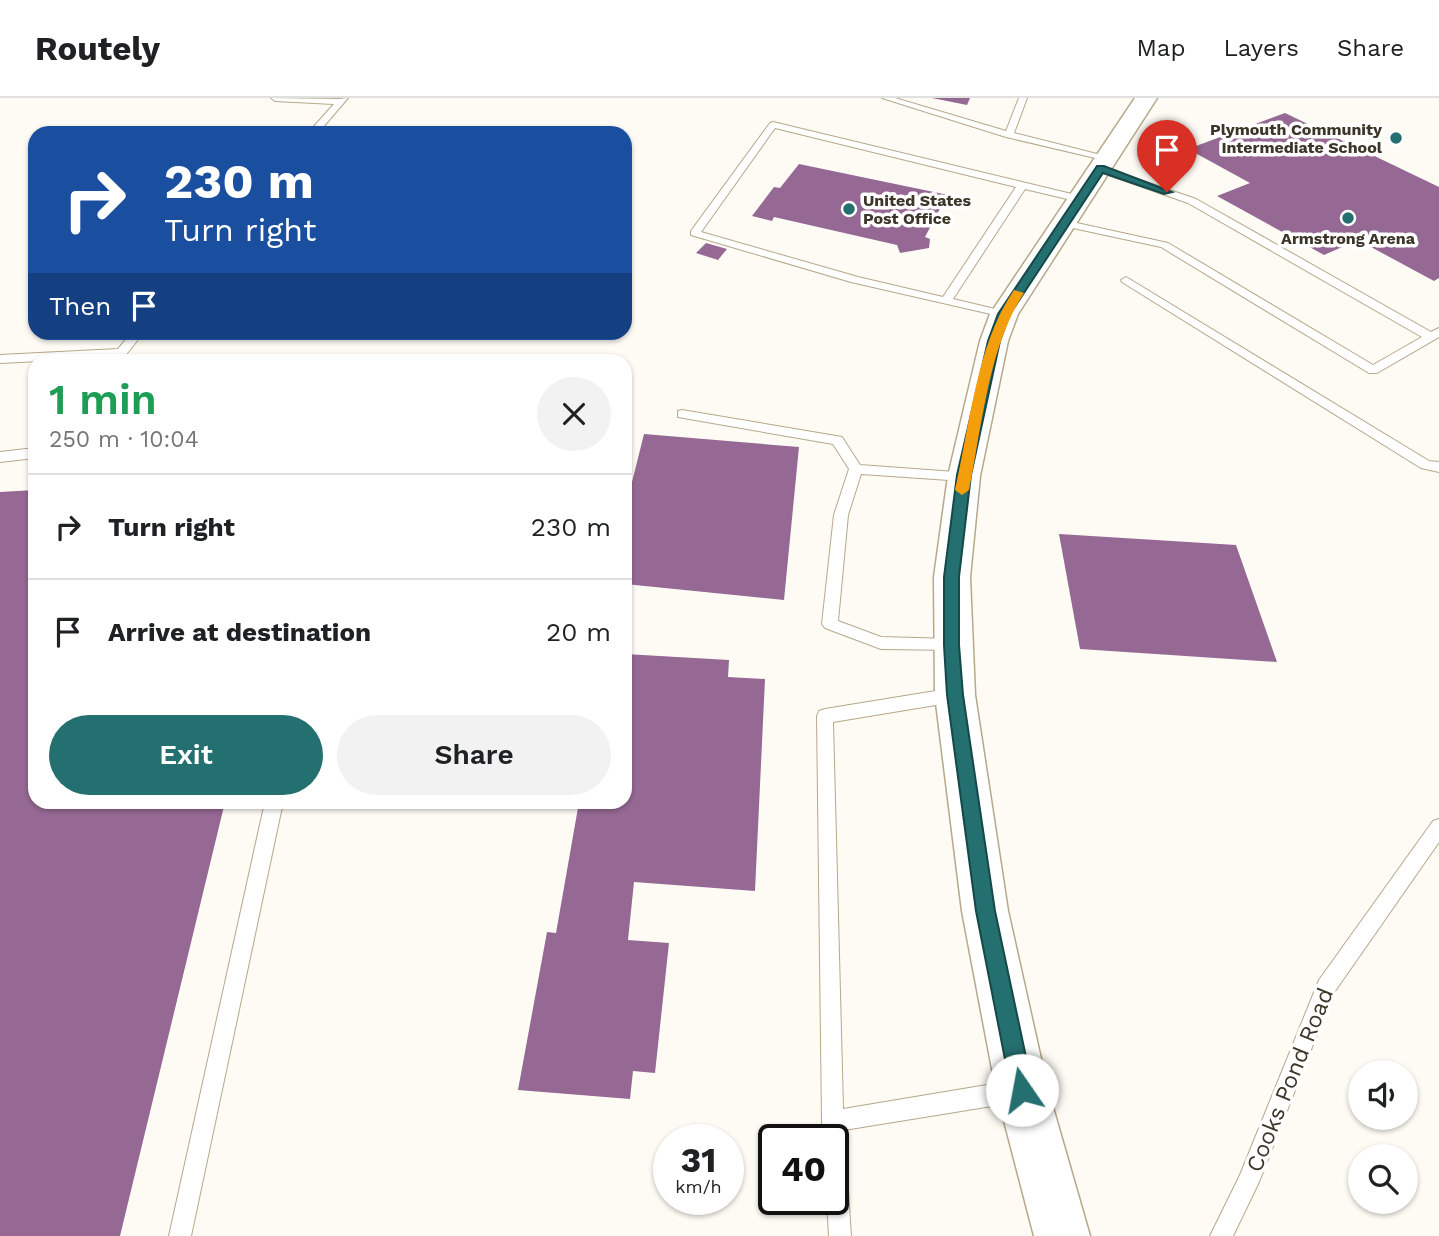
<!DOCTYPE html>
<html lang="en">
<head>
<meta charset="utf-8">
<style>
	body { margin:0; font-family:"Work Sans",sans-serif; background:#f2f2f2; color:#202124; height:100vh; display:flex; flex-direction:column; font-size:26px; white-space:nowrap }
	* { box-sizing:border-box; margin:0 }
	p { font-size:23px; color:#757577 }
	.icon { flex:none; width:38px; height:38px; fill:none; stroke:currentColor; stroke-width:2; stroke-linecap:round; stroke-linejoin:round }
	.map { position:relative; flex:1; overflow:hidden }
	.sheet { position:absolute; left:28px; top:256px; width:604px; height:455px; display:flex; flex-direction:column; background:#fff; border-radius:21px; box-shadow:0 2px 5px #0004 }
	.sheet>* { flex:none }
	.guide { position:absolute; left:28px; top:28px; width:604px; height:214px; border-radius:21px; box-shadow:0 2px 5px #0004; background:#1a4fa0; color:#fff; overflow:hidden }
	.tools { position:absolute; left:1348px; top:962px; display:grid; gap:14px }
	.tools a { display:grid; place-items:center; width:70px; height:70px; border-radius:50%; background:#fff; box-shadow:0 2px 5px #0004; font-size:35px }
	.speed { position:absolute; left:653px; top:1026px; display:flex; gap:14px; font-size:35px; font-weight:700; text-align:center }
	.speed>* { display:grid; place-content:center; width:91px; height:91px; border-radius:50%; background:#fff; box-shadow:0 2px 5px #0004; line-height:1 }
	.speed small { font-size:18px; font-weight:400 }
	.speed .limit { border:4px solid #111; border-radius:10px; background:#fff; color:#111 }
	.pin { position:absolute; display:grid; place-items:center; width:60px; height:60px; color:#fff; margin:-72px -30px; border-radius:50% 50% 50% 0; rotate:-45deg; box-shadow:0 0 7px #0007 }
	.pin .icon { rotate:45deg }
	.me { position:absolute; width:77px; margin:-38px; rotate:348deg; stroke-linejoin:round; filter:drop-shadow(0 0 5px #0008) }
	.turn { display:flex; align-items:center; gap:24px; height:147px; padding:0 21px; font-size:32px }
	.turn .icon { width:91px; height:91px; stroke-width:2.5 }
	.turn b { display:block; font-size:49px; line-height:60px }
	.then { display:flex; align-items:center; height:66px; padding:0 21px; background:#0003; gap:14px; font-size:26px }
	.round { display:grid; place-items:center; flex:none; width:74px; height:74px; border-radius:37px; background:#f2f2f2 }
	.overview { display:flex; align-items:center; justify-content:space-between; height:119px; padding:0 21px }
	h1 { font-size:42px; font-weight:600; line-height:52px; color:#1e9e55 }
	.cta { display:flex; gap:14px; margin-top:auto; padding:14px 21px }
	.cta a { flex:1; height:80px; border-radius:42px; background:#246f6f; color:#fff; font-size:28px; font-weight:600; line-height:80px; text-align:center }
	.cta a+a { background:#f2f2f2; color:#202124 }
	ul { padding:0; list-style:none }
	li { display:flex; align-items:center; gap:21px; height:105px; padding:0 21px; border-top:2px solid #e0e0e0 }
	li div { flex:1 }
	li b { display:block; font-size:26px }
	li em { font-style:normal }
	header { display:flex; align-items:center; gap:42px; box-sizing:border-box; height:98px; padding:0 35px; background:#fff; border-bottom:2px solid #e0e0e0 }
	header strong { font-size:33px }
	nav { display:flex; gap:38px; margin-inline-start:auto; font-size:24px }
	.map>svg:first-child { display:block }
	.building { fill:#956994 }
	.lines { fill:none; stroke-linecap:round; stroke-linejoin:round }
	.service-casing { stroke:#b6a88a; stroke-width:2 }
	.tertiary-casing { stroke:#b6a88a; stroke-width:3 }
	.service { fill:#fff; fill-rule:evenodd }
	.tertiary { fill:#fff; fill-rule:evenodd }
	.route { fill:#246f6f; stroke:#174848; stroke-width:2 }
	.slow { fill:#f59e0b }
	.poi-dot { fill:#246f6f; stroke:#fff; stroke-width:2.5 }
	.labels { text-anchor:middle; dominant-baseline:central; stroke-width:7; stroke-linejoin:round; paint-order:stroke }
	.far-poi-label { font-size:16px; font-weight:bold; fill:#3c3629; stroke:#fff; text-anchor:end }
	.near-street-label { font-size:23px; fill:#3c3629; stroke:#fff }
</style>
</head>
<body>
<header>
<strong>Routely</strong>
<nav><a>Map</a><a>Layers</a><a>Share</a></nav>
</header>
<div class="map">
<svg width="1439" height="1138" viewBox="0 0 1439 1138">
	<rect width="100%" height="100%" fill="#fefbf5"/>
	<g class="building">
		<polygon points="932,0 970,0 967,7"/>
		<polygon points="1285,15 1439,89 1439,180 1434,183 1358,142 1324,157 1217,98 1250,85 1188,51"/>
		<polygon points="799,66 953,98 950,104 944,103 925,139 930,141 929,150 900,155 897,147 774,119 772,123 752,118 774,89 780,90"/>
		<polygon points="706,145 727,151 718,162 696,155"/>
		<polygon points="644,336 799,349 784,502 625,486 625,412"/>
		<polygon points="35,392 35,704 225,704 120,1138 0,1138 0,394"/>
		<polygon points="1059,436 1236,447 1277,564 1080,551"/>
		<polygon points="625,556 729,562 728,579 765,581 755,793 634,784 628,842 669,845 655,975 633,973 630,1001 518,992 547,834 556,835 579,704 625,704"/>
	</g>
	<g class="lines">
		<g class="service-casing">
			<g id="service">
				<polygon points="271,0 339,1 348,0 318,35 308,35 334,6 275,3"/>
				<polygon points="882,0 895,0 1006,33 1019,0 1027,0 1014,35 1113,60 1108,63 1006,39"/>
				<path d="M773,24L1080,98L1085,101L1080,104L1025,91L953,201L1008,214V218L1004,219L851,184L691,137V133L770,25ZM775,30L1016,89L943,199L858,179L701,134Z"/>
				<polygon points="1100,68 1196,101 1431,234 1439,230 1439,239 1377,275 1369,275 1161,149 1059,127 1058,125 1063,122 1168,145 1373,267 1422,239 1188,105 1097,73 1095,71"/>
				<polygon points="1126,179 1429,363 1439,364 1439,374 1421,370 1122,184 1121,182"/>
				<polygon points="132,234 144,234 125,258 121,259 0,265 0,257 118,251"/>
				<polygon points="682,312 842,339 860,367 969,375 971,378 964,383 861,376 848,417 838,523 881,539 952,541 957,542 960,547 957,552 881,551 825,530 822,526 834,417 849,371 833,346 678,319 678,313"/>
				<polygon points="35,350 35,360 0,364 0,354"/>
				<polygon points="954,590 960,592 962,597 960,602 954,604 833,624 843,1011 1017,982 1024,986 1028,993 1024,1000 1017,1004 844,1032 851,1138 829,1138 827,1101 833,1101 833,1041 823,1041 822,1023 817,618 819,613 825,611"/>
				<polygon points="265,704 283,704 191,1138 169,1138"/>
				<polygon points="1439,721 1439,744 1333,896 1259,1084 1233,1138 1210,1138 1240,1077 1319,882 1433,723"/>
			</g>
		</g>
		<g class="tertiary-casing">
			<polygon id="tertiary" points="1135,0 1157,0 1018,216 1008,243 980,378 970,479 975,597 1008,813 1048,992 1090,1138 1034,1138 996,992 962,813 935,597 934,479 948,378 980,243 990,216"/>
		</g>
		<use href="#service" class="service"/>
		<use href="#tertiary" class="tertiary"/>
	</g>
	<polygon class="route" points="1097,68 1104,68 1172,94 1164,96 1103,75 1010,216 1000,243 971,377 959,479 959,547 963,597 995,813 1033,992 1030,999 1022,1003 1014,999 1011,992 976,813 947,597 944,547 944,479 957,377 988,243 998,216"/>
	<path class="slow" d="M1014,192L1024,195C988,250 982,328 969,392L962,397L955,392C970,327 976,248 1014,192Z"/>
	<g class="poi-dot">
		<circle cx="1396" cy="40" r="7"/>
		<circle cx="849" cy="111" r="7"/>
		<circle cx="1348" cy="120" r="7"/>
	</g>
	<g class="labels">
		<g class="far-poi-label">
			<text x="1382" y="31">Plymouth Community<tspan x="1382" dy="18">Intermediate School</tspan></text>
			<text x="863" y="102" text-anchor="start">United States<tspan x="863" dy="18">Post Office</tspan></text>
			<text x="1348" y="140" text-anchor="middle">Armstrong Arena</text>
		</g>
		<g class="near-street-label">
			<text transform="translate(1290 982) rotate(-68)">Cooks Pond Road</text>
		</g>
	</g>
</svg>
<div class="tools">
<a><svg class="icon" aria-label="sound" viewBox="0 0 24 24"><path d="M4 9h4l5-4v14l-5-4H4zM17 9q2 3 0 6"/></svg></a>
<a><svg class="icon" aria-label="search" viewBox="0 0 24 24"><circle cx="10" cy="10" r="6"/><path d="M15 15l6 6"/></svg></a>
</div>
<div class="speed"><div>31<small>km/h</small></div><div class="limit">40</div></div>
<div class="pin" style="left:1167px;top:94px;background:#d93025"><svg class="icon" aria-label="arrive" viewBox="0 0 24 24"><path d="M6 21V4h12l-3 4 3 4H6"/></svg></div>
<svg class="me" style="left:1022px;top:992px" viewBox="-20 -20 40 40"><circle r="19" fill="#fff"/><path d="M0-13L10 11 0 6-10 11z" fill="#246f6f"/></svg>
<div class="guide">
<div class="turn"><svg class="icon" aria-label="right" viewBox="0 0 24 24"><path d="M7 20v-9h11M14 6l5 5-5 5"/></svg><div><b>230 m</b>Turn right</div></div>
<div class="then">Then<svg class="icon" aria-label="arrive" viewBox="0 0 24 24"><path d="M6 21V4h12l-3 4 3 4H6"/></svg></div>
</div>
<section class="sheet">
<div class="overview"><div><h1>1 min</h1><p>250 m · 10:04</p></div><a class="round"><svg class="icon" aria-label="close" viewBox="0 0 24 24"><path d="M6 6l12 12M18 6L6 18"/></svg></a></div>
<ul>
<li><svg class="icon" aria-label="right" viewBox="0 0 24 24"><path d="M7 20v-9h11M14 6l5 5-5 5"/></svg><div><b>Turn right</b></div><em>230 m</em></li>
<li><svg class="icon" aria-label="arrive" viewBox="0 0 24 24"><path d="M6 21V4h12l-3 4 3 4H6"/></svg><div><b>Arrive at destination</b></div><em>20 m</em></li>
</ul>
<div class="cta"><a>Exit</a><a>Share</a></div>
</section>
</div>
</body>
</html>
